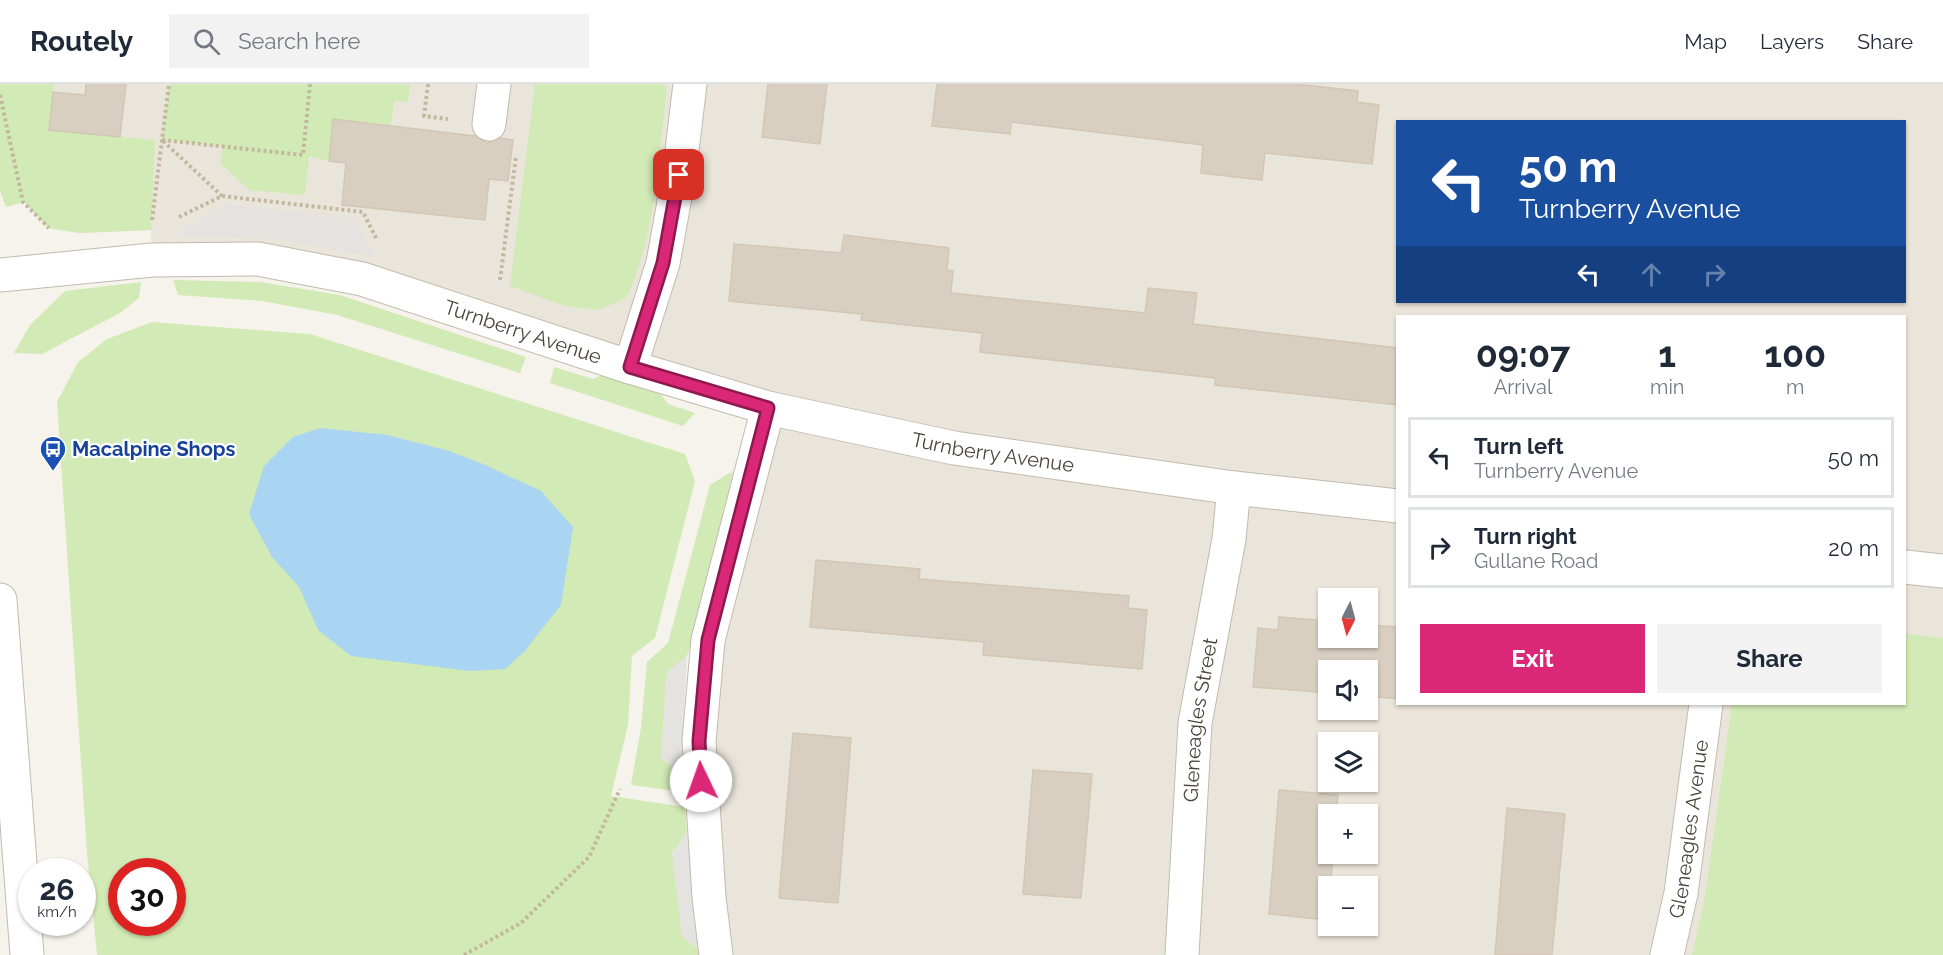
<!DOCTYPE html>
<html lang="en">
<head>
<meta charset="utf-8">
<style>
	body { margin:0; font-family:Raleway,sans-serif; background:#f2f2f3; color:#1f2937; height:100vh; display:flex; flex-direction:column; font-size:22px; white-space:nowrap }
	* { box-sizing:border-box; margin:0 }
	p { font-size:20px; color:#747a83 }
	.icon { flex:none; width:33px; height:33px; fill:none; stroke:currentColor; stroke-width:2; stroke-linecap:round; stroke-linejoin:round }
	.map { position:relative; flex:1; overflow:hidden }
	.side { position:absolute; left:1396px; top:231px; width:510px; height:390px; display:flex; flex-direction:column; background:#fff; border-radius:0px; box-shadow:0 2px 4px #0004 }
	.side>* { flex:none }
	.guide { position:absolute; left:1396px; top:36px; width:510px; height:183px; border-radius:0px; box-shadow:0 2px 4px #0004; background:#1a4fa0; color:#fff; overflow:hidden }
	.needle { width:39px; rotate:186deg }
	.buttons { position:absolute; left:1318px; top:504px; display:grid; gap:12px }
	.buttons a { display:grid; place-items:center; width:60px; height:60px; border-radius:0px; background:#fff; box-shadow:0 2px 4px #0004; font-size:30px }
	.speed { position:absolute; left:18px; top:774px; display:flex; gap:12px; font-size:30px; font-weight:700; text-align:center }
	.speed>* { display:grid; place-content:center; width:78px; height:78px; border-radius:50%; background:#fff; box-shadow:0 2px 4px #0004; line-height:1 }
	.speed small { font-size:15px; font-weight:400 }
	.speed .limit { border:9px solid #d22; background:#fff; color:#111 }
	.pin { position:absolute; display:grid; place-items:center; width:51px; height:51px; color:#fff; margin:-26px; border-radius:12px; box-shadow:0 3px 9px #0006 }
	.me { position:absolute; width:66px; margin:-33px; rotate:357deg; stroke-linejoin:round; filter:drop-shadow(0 0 4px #0008) }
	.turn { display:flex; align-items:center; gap:21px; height:126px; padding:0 24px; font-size:27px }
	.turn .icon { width:78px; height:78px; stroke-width:2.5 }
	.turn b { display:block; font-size:42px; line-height:51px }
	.lanes { display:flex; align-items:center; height:57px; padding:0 24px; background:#0003; justify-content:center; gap:30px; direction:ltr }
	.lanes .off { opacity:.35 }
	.eta { display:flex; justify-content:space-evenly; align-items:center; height:102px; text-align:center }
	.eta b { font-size:36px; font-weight:700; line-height:42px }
	.button { display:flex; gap:12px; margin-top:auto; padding:12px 24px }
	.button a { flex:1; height:69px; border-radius:0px; background:#db2777; color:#fff; font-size:24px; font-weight:700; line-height:69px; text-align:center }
	.button a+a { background:#f2f2f3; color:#1f2937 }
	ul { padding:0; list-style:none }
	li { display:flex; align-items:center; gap:18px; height:81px; margin:0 12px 9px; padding:0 12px; border:3px solid #e0e1e3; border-radius:0px }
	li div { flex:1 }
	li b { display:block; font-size:22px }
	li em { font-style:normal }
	header { display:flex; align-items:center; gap:36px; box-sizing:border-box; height:84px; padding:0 30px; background:#fff; border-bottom:2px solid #e0e1e3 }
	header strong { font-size:28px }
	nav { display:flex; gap:33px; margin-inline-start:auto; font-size:21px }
	.search { width:420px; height:54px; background:#f2f2f3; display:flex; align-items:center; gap:15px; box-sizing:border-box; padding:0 21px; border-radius:0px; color:#747a83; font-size:22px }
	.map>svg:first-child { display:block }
	.residential { fill:#eae5da; fill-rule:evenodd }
	.green { fill:#d2eab5; fill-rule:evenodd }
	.parking { fill:#e5e3e0 }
	.water { fill:#a9d4f2 }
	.building { fill:#d8cfc1; stroke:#d3c7b4; stroke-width:1.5 }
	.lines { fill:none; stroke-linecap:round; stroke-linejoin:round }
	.minor-casing { stroke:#c2bbae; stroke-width:35 }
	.path { stroke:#c4b79f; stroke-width:4; stroke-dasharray:3 3; stroke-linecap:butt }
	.minor { stroke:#fff; stroke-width:33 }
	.route-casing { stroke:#8e194d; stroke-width:15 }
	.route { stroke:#db2777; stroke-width:10 }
	.labels { text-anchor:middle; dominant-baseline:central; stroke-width:4.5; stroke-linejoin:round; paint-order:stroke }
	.street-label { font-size:20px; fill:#4b4439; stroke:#fff }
	.transit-label { font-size:20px; font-weight:bold; fill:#164399; stroke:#fff; text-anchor:start }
</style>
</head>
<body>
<header>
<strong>Routely</strong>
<div class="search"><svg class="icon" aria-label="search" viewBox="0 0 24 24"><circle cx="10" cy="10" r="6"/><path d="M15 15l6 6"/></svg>Search here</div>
<nav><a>Map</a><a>Layers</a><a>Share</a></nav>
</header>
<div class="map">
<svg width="1943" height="871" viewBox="0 0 1943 871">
	<rect width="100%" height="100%" fill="#f6f3ec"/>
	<path class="residential" d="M0,0H1943V871H716L699,657L768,324L362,195L152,176L151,146L79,149L48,144ZM1398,38H1905V218H1398ZM1398,232H1905V620H1398ZM1329,514H1368V554H1329ZM1329,586H1368V626H1329ZM1329,658H1368V698H1329ZM1329,730H1368V770H1329ZM1329,802H1368V842H1329Z"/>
	<g class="green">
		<polygon points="0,0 54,0 49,46 155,56 151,146 79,149 48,144 24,118 6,123 0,107"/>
		<polygon points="169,0 410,0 408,18 394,17 391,42 329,77 309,72 305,111 249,106 221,80 222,62 162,56"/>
		<path d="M535,0H662L667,4C658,73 657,150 626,214L599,226L565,222L510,202Z"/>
		<polygon points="173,196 260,198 340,211 526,273 520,289 337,231 262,217 178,211"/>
		<polygon points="141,198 139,214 120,229 42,270 14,269 30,241 65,207"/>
		<path d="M152,238L310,250L685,370L695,397L655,554L632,572L628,641L611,712L685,723L687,748L672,769L699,871H97L87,769L57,318L78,278L107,255ZM122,788H172V838H122Z"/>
		<polygon points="554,283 593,295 618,284 648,294 668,320 695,329 683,342 550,299"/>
		<polygon points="733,387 711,501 687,572 667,588 661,673 680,691 683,708 631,701 641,643 647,578 668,559 710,401"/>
		<polygon points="1905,550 1943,554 1943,871 1692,871 1705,813 1732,620 1905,620"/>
	</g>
	<g class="parking">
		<polygon points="224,120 355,135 375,173 278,155 175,151"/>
		<polygon points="687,572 687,573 680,691 661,673 667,588"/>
		<polygon points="687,748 700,866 682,853 672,769"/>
	</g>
	<polygon class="water" points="320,344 387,351 446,366 483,380 541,407 573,443 561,521 524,568 505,585 470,587 351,572 318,546 299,503 272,473 249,430 264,382 293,353"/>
	<g class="building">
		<polygon points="86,0 126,0 120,53 49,46 53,8 85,11"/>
		<polygon points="768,0 827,0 820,60 762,53"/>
		<polygon points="937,0 1296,0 1358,7 1357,18 1379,21 1372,80 1265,69 1262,96 1201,89 1203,61 1011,38 1010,50 932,42"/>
		<polygon points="333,35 475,52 487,59 500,54 513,56 508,97 489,95 485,136 342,121 346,79 329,77"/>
		<polygon points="844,151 949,164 947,186 953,187 951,209 1145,229 1148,204 1197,209 1193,240 1398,264 1398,321 1215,301 1215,294 980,268 982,249 861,236 862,230 729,217 734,160 841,169"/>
		<polygon points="816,476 920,485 919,495 1129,512 1128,524 1147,526 1142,585 983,571 984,558 810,543"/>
		<polygon points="1279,533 1329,537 1329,554 1368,554 1368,541 1398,543 1398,615 1368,612 1368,586 1329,586 1329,609 1253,603 1258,544 1278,546"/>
		<polygon points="793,649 851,654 838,819 779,814"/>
		<polygon points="1033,686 1092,690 1081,814 1023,810"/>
		<polygon points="1279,706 1338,711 1336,730 1329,730 1329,770 1333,770 1327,836 1269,830"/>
		<polygon points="1507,724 1565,730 1552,871 1495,871"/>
	</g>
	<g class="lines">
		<g class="minor-casing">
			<g id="minor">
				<polyline points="489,40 494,0"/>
				<path id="s1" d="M0,191L152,176L258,175L362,195L630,283L768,324L954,364L1234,404L1398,422"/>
				<polyline points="630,283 663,179 679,91 690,0"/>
				<polyline points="1905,483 1943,487"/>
				<polyline points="0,516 27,871"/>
				<polyline points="716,871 709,813 699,657 708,556 768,324"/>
				<path id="s2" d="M1182,871L1195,639L1229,455L1234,404"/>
				<path id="s3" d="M1667,871L1681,809L1706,620"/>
			</g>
		</g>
		<g class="path">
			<polyline points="428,0 424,32 448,35"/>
			<polyline points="0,11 23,118 49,144"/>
			<polyline points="162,56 303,71 310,0"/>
			<polyline points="163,57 222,112"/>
			<polyline points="179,133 222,112 363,128 377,156"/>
			<polyline points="152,136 169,0"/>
			<polyline points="500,196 516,72"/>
			<polyline points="464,871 521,839 589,773 620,705"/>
		</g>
		<use href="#minor" class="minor"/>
	</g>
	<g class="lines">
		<g class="route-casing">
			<polyline id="route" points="679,91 663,179 630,283 768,324 708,556 699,657 701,697"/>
		</g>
		<use href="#route" class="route"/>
	</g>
	<defs>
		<g id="bus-pin" transform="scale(1.35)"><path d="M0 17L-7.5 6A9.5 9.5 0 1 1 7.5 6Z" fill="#1a4fb4" stroke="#fff"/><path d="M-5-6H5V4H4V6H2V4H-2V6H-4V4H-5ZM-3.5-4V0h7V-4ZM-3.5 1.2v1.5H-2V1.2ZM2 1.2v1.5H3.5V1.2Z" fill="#fff"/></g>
	</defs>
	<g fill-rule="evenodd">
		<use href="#bus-pin" x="53" y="365"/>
	</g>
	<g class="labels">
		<g class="street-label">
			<text stroke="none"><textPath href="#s1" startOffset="534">Turnberry Avenue</textPath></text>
			<text stroke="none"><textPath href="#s1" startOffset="1020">Turnberry Avenue</textPath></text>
			<text stroke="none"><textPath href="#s2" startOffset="236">Gleneagles Street</textPath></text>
			<text stroke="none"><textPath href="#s3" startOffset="128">Gleneagles Avenue</textPath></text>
		</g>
		<g class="transit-label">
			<text x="72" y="365">Macalpine Shops</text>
		</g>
	</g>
</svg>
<div class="buttons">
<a><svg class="needle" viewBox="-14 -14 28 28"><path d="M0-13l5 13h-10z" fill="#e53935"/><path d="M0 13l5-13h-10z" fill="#747a83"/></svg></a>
<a><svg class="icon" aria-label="sound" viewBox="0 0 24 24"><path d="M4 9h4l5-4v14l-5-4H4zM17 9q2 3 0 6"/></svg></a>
<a><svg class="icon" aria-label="layers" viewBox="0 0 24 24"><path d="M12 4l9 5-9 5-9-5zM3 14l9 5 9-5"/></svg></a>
<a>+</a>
<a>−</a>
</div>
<div class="speed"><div>26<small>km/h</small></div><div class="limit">30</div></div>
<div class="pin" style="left:679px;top:91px;background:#d93025"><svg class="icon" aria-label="arrive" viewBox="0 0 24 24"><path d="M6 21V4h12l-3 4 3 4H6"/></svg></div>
<svg class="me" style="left:701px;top:697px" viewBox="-20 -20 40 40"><circle r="19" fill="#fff"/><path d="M0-13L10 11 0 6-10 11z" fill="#db2777"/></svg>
<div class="guide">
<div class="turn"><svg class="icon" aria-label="left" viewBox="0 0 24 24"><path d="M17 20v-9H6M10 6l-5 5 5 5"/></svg><div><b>50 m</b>Turnberry Avenue</div></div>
<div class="lanes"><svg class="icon" aria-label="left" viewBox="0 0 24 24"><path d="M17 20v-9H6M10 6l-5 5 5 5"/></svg><svg class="icon off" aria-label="ahead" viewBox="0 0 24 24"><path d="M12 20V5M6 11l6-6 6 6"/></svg><svg class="icon off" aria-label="right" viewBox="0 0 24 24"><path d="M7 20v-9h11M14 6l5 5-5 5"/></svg></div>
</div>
<section class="side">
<div class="eta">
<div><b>09:07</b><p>Arrival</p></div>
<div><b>1</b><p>min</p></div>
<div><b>100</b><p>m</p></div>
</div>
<ul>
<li><svg class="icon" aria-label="left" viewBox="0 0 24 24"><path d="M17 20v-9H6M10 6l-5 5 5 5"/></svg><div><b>Turn left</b><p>Turnberry Avenue</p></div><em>50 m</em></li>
<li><svg class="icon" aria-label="right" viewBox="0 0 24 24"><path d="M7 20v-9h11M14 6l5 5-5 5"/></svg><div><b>Turn right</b><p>Gullane Road</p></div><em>20 m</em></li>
</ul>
<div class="button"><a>Exit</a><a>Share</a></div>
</section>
</div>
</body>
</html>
